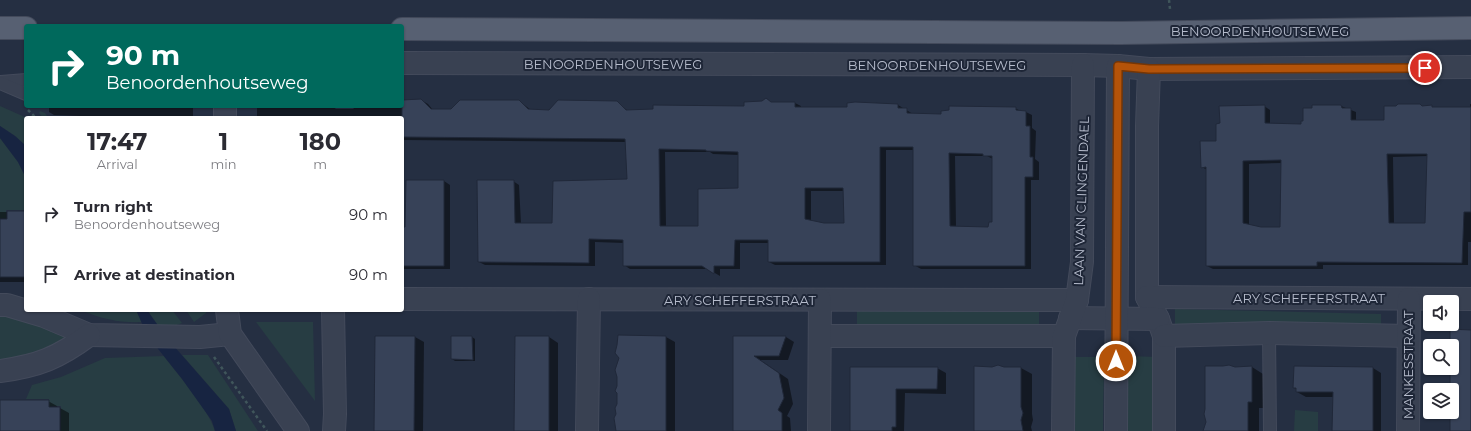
<!DOCTYPE html>
<html lang="en">
<head>
<meta charset="utf-8">
<style>
	body { margin:0; font-family:Montserrat,sans-serif; background:#f7f7f7; color:#2b2b33; height:100vh; display:flex; flex-direction:column; font-size:15px; white-space:nowrap }
	* { box-sizing:border-box; margin:0 }
	p { font-size:13px; color:#7c7c81 }
	.icon { flex:none; width:22px; height:22px; fill:none; stroke:currentColor; stroke-width:2; stroke-linecap:round; stroke-linejoin:round }
	.map { position:relative; flex:1; overflow:hidden }
	.side { position:absolute; left:24px; top:116px; width:380px; height:196px; display:flex; flex-direction:column; background:#fff; border-radius:4px; box-shadow:0 1px 3px #0004 }
	.side>* { flex:none }
	.guide { position:absolute; left:24px; top:24px; width:380px; height:84px; border-radius:4px; box-shadow:0 1px 3px #0004; background:#00695c; color:#fff; overflow:hidden }
	.fabs { position:absolute; left:1423px; top:295px; display:grid; gap:8px }
	.fabs a { display:grid; place-items:center; width:36px; height:36px; border-radius:4px; background:#fff; box-shadow:0 1px 3px #0004; font-size:20px }
	.pin { position:absolute; display:grid; place-items:center; width:34px; height:34px; color:#fff; margin:-17px; border:2px solid #fff; border-radius:50%; box-shadow:0 1px 4px #0007 }
	.me { position:absolute; width:44px; margin:-22px; rotate:0deg; stroke-linejoin:round; filter:drop-shadow(0 0 3px #0008) }
	.turn { display:flex; align-items:center; gap:14px; height:84px; padding:0 16px; font-size:18px }
	.turn .icon { width:52px; height:52px; stroke-width:2.5 }
	.turn b { display:block; font-size:28px; line-height:34px }
	.eta { display:flex; justify-content:space-evenly; align-items:center; height:68px; text-align:center }
	.eta b { font-size:24px; font-weight:700; line-height:28px }
	ul { padding:0; list-style:none }
	li { display:flex; align-items:center; gap:12px; height:60px; padding:0 16px }
	li div { flex:1 }
	li b { display:block; font-size:15px }
	li em { font-style:normal }
	.map>svg:first-child { display:block }
	.green { fill:#273d43 }
	.water { fill:#172441 }
	.shadow { fill:#0007; fill-rule:evenodd }
	.building { fill:#374258; stroke:#202839; fill-rule:evenodd }
	.lines { fill:none; stroke-linecap:round; stroke-linejoin:round }
	.lane-casing { stroke:#434a5b; stroke-width:14 }
	.street-casing { stroke:#434a5b; stroke-width:24 }
	.primary-casing { stroke:#434a5b; stroke-width:24 }
	.path { stroke:#40565b; stroke-width:2.5; stroke-dasharray:3 3; stroke-linecap:butt }
	.lane { stroke:#394152; stroke-width:12 }
	.street { stroke:#394152; stroke-width:22 }
	.primary { stroke:#576072; stroke-width:22 }
	.route-casing { stroke:#753606; stroke-width:10 }
	.route { stroke:#b45309; stroke-width:7 }
	.labels { text-anchor:middle; dominant-baseline:central; stroke-width:4; stroke-linejoin:round; paint-order:stroke }
	.street-label { font-size:13px; fill:#b6bccc; stroke:#1e2637 }
</style>
</head>
<body>
<div class="map">
<svg width="1471" height="431" viewBox="0 0 1471 431">
	<rect width="100%" height="100%" fill="#252f42"/>
	<g class="green">
		<polygon points="0,106 27,118 26,146 15,136 0,126"/>
		<polygon points="40,111 45,113 47,116 76,117 76,118 43,118 39,113"/>
		<polygon points="0,138 18,162 26,178 26,210 6,210 6,218 0,218"/>
		<polygon points="857,306 1039,308 1039,325 857,326"/>
		<polygon points="1175,309 1381,314 1381,329 1175,325"/>
		<path d="M80,310H136L143,322C119,323 102,319 80,310Z"/>
		<polygon points="147,310 172,310 182,323 162,331"/>
		<polygon points="186,310 206,310 206,313 194,322"/>
		<polygon points="0,313 59,329 65,337 60,346 0,363"/>
		<polygon points="256,322 313,322 315,401"/>
		<polygon points="182,355 208,355 258,431 236,431 229,409"/>
		<path d="M164,356C179,376 208,408 215,431H61V406H49V399H26L32,385L61,377L105,358Z"/>
		<polygon points="1127,356 1158,357 1158,431 1127,431"/>
		<polygon points="1072,357 1104,357 1103,431 1070,431"/>
		<polygon points="1295,410 1318,412 1318,431 1294,431"/>
	</g>
	<g class="water">
		<polygon points="0,126 15,136 26,146 26,178 18,162 0,138"/>
		<polygon points="136,310 147,310 166,337 229,409 236,431 215,431 212,421 182,379 147,335"/>
	</g>
	<g class="shadow">
		<path d="M402,100H421L428,104L433,110H452L519,101L531,110L549,111L617,102L628,111L745,107L773,103H795L801,106V108H848L898,105L913,114L942,115L1015,108L1022,112H1026L1032,115V128L1036,131L1035,159L1039,162V180H1031V269H921L914,265V150H886V265H775L769,262V243H740V269H720V276L708,269H630L624,265V243L595,242V266L485,265L479,262L513,181L519,185L521,224H553L628,180L626,142L402,140V118H257V107L258,106H332L336,109H353L356,106H402ZM665,152H710L713,154L739,155V189L699,227H666ZM955,156H987L993,159V223L989,228L956,227ZM811,191H844L845,224H824L811,221Z"/>
		<path d="M1470,104H1471V242H1468V265H1323V269H1213L1207,266V170L1202,167L1217,142L1264,106L1270,110V124L1302,125L1341,106L1356,112V121H1385L1423,107L1470,108ZM1428,156L1426,224H1394L1393,157ZM1282,163L1281,228H1261L1249,225V164Z"/>
		<polygon points="49,106 193,106 193,118 80,118 80,116 54,115 49,112"/>
		<polygon points="407,181 444,181 450,185 450,269 402,269 402,228 406,228"/>
		<rect x="0" y="212" width="26" height="70"/>
		<polygon points="619,336 666,337 675,342 675,431 618,431 618,386 620,358"/>
		<polygon points="415,337 424,342 423,431 376,431"/>
		<polygon points="472,337 475,339 475,361 455,361 452,359"/>
		<polygon points="516,337 549,337 558,343 558,431 515,431"/>
		<polygon points="734,337 786,337 794,342 788,360 760,360 788,379 793,404 787,416 790,418 791,431 734,431"/>
		<polygon points="1252,367 1263,374 1263,408 1259,408 1259,431 1205,431 1235,368"/>
		<polygon points="851,368 937,368 946,373 946,394 905,393 904,431 851,431"/>
		<polygon points="1003,368 1021,368 1032,374 1032,414 1033,420 1031,427 1032,431 975,431"/>
		<polygon points="1373,368 1381,373 1381,431 1333,431 1334,397 1306,397 1297,392 1297,389 1294,388"/>
		<polygon points="0,401 48,401 57,406 58,408 60,408 69,413 69,431 0,431"/>
	</g>
	<g class="building">
		<path d="M766,98L771,102H795V107H847V103L855,102L898,104V108H907V113L941,114V111L949,110V106L1016,107V110L1026,111V126H1030V157H1033V177H1025V266H913V147H880V262H768V240H735L734,266H714V274L702,266H623V240L589,239V263L478,262L477,180H514L515,223H552L553,181L627,179L625,139L402,137V100L421,99L431,109H451L460,100H519L528,109L549,110L558,100L617,101L626,110L653,109V105L744,106V102L762,101ZM659,149L706,150V151L738,152V188L698,189V226H660ZM949,153L983,154V156H992V222H989L988,227L950,226ZM805,188H843L844,223H824L805,219Z"/>
		<path d="M1398,104H1420L1422,106L1432,105V107H1471V212H1464L1462,263L1317,262V266H1206V167L1201,168L1200,141H1216V124L1220,123L1219,106L1265,105V123L1301,124V121H1303V108H1312V105H1341L1342,108H1351V120H1384V106H1396ZM1387,154H1427L1425,223H1389ZM1281,160L1280,227H1261L1243,223V161Z"/>
		<polygon points="406,180 444,180 444,266 402,266 402,227 405,227"/>
		<polygon points="7,211 26,211 26,277 0,277 0,219 7,219"/>
		<polygon points="1450,329 1471,330 1471,431 1450,431 1450,412 1452,412 1452,390 1450,390 1450,368 1452,368 1452,346 1450,346"/>
		<polygon points="618,335 666,336 666,431 616,431 614,418 616,414 615,408 617,404 617,393 615,391 617,386 617,377 615,370 619,358 615,353 617,345"/>
		<polygon points="375,336 415,336 414,431 374,431"/>
		<polygon points="451,336 472,336 473,360 451,359"/>
		<polygon points="515,336 549,336 549,431 514,431"/>
		<polygon points="733,336 786,336 779,356 754,356 779,373 784,398 778,410 782,413 782,431 733,431"/>
		<polygon points="998,365 1004,367 1021,367 1021,407 1023,413 1021,420 1023,431 974,431 974,366 992,367"/>
		<polygon points="1229,365 1235,367 1252,366 1252,402 1248,402 1248,431 1203,431 1206,422 1204,414 1205,409 1205,366 1223,366"/>
		<polygon points="1294,366 1373,367 1373,431 1332,431 1333,392 1296,392 1296,388 1293,388"/>
		<polygon points="850,367 938,367 937,389 896,389 896,427 892,427 892,431 850,431"/>
		<polygon points="0,400 49,400 49,407 60,407 60,431 0,431"/>
	</g>
	<g class="lines">
		<g class="lane-casing">
			<g id="lane">
				<polyline points="1,82 26,80"/>
				<polyline points="0,83 26,94"/>
				<polyline points="1269,333 1270,431"/>
			</g>
		</g>
		<g class="street-casing">
			<g id="street">
				<polyline points="402,63 1083,65 1118,66 1149,69 1471,67"/>
				<polyline points="1149,69 1147,126 1147,297 1158,319 1164,336 1164,431"/>
				<polyline points="225,106 225,118"/>
				<polyline points="1147,297 1471,299"/>
				<polyline points="402,299 1077,300"/>
				<polyline points="0,305 7,305 44,316 89,335 200,337 230,334"/>
				<polyline points="227,310 230,334 298,431"/>
				<polyline points="333,310 335,414 334,431"/>
				<polyline points="1070,318 1158,319"/>
				<polyline points="820,336 1064,336"/>
				<polyline points="1164,336 1269,333 1408,336"/>
				<path d="M0,371C38,366 58,358 89,335"/>
				<polyline points="587,431 589,299"/>
				<polyline points="819,431 820,300"/>
				<polyline points="1063,431 1064,336 1077,300 1082,262 1083,65"/>
				<polyline points="1116,431 1118,66"/>
				<polyline points="1408,431 1409,299"/>
			</g>
		</g>
		<g class="primary-casing">
			<g id="primary">
				<polyline points="0,28 26,28"/>
				<polyline points="402,29 1121,33 1471,28"/>
			</g>
		</g>
		<g class="path">
			<polyline points="1169,0 1170,9"/>
			<polyline points="28,110 36,118"/>
			<polyline points="214,357 267,431"/>
		</g>
		<use href="#lane" class="lane"/>
		<use href="#street" class="street"/>
		<use href="#primary" class="primary"/>
	</g>
	<g class="lines">
		<g class="route-casing">
			<polyline id="route" points="1116,361 1118,66 1149,69 1425,68"/>
		</g>
		<use href="#route" class="route"/>
	</g>
	<g class="labels">
		<g class="street-label">
			<text x="1260" y="31">BENOORDENHOUTSEWEG</text>
			<text x="613" y="64">BENOORDENHOUTSEWEG</text>
			<text x="937" y="65">BENOORDENHOUTSEWEG</text>
			<text transform="translate(1081 201) rotate(-88)">LAAN VAN CLINGENDAEL</text>
			<text x="1309" y="298">ARY SCHEFFERSTRAAT</text>
			<text x="740" y="300">ARY SCHEFFERSTRAAT</text>
			<text transform="translate(1408 365) rotate(-90)">MANKESSTRAAT</text>
		</g>
	</g>
</svg>
<div class="fabs">
<a><svg class="icon" aria-label="sound" viewBox="0 0 24 24"><path d="M4 9h4l5-4v14l-5-4H4zM17 9q2 3 0 6"/></svg></a>
<a><svg class="icon" aria-label="search" viewBox="0 0 24 24"><circle cx="10" cy="10" r="6"/><path d="M15 15l6 6"/></svg></a>
<a><svg class="icon" aria-label="layers" viewBox="0 0 24 24"><path d="M12 4l9 5-9 5-9-5zM3 14l9 5 9-5"/></svg></a>
</div>
<div class="pin" style="left:1425px;top:68px;background:#d93025"><svg class="icon" aria-label="arrive" viewBox="0 0 24 24"><path d="M6 21V4h12l-3 4 3 4H6"/></svg></div>
<svg class="me" style="left:1116px;top:361px" viewBox="-20 -20 40 40"><circle r="17" fill="#b45309" stroke="#fff" stroke-width="3"/><path d="M0-11L8 9 0 5-8 9z" fill="#fff"/></svg>
<div class="guide">
<div class="turn"><svg class="icon" aria-label="right" viewBox="0 0 24 24"><path d="M7 20v-9h11M14 6l5 5-5 5"/></svg><div><b>90 m</b>Benoordenhoutseweg</div></div>
</div>
<section class="side">
<div class="eta">
<div><b>17:47</b><p>Arrival</p></div>
<div><b>1</b><p>min</p></div>
<div><b>180</b><p>m</p></div>
</div>
<ul>
<li><svg class="icon" aria-label="right" viewBox="0 0 24 24"><path d="M7 20v-9h11M14 6l5 5-5 5"/></svg><div><b>Turn right</b><p>Benoordenhoutseweg</p></div><em>90 m</em></li>
<li><svg class="icon" aria-label="arrive" viewBox="0 0 24 24"><path d="M6 21V4h12l-3 4 3 4H6"/></svg><div><b>Arrive at destination</b></div><em>90 m</em></li>
</ul>
</section>
</div>
</body>
</html>
